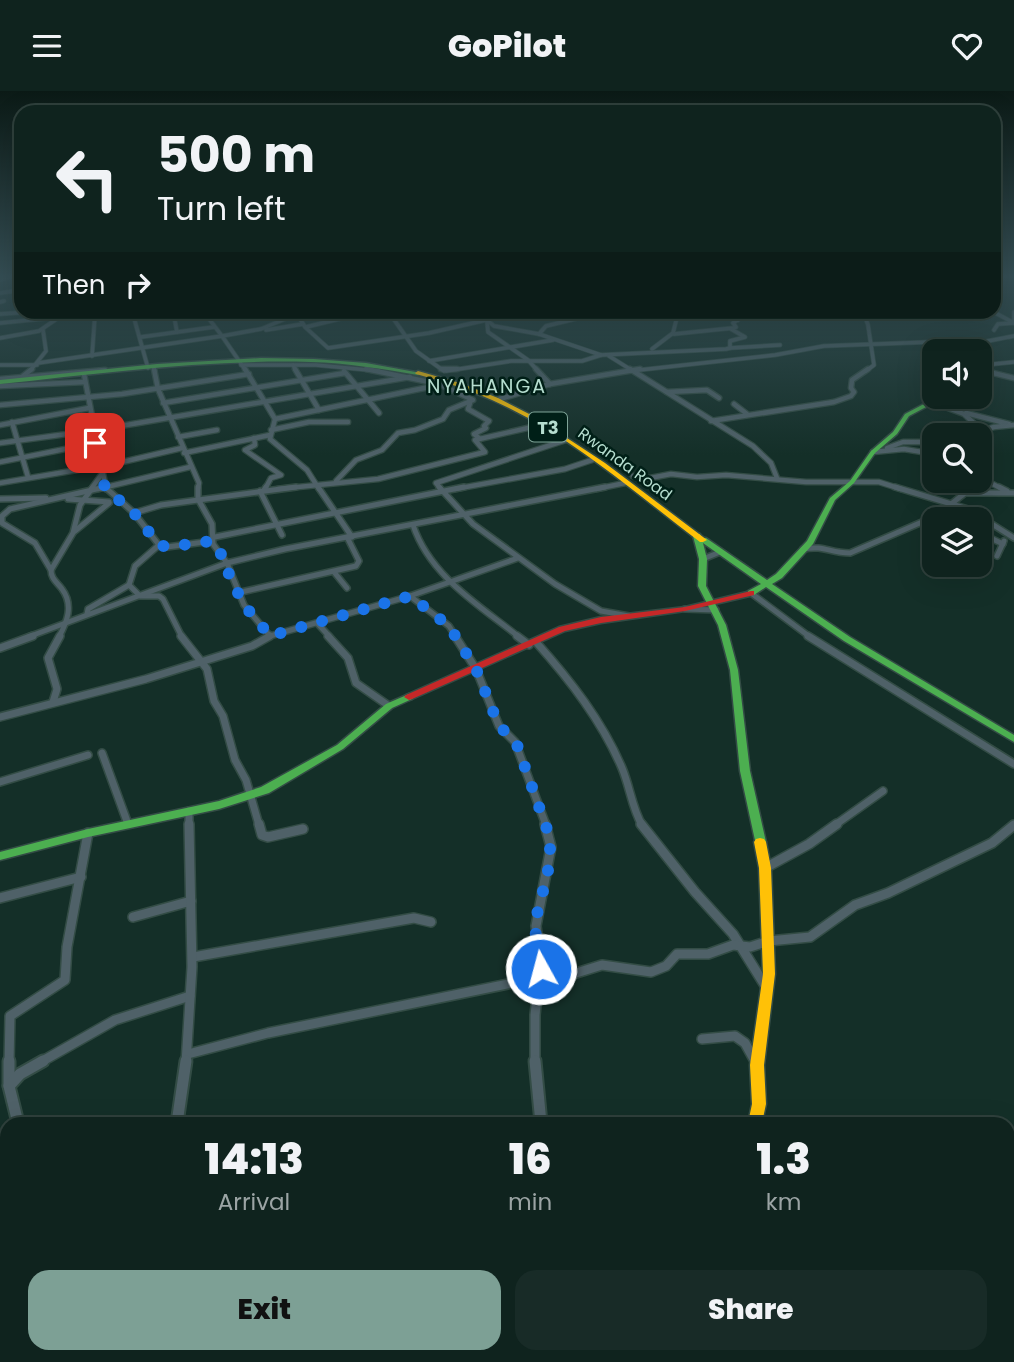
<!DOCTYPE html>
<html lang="en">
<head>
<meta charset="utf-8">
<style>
	body { margin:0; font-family:Poppins,sans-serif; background:#182b27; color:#f1f3f6; height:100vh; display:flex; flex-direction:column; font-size:26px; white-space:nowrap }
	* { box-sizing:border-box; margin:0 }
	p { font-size:23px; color:#9ba4a4 }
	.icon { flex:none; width:38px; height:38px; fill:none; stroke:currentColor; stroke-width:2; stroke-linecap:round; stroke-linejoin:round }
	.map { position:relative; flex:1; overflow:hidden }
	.details { position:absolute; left:0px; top:1026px; width:1015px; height:247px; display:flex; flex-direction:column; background:#0f231e; border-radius:21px 21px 0 0; box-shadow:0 7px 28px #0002,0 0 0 2px #2f403c }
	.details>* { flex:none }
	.hud { position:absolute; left:14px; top:14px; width:987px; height:214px; border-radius:21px; box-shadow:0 7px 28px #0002,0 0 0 2px #2f403c; background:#0f231e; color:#f1f3f6; overflow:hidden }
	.tools { position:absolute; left:922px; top:248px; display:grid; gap:14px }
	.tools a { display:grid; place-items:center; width:70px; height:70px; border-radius:14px; background:#0f231e; box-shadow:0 7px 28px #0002,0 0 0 2px #2f403c; font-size:35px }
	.pin { position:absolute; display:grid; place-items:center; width:60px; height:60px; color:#fff; margin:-30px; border-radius:14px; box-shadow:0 4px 10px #0006 }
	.me { position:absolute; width:77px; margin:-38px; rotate:353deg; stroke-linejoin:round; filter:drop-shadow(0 0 5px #0008) }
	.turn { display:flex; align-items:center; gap:24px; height:147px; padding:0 28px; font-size:32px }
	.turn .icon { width:91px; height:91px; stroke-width:2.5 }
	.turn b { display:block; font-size:49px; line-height:60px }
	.then { display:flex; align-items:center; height:66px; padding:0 28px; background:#0003; gap:14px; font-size:26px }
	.eta { display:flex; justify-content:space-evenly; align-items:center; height:119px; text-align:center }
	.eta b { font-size:42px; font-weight:800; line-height:49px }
	.cta { display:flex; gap:14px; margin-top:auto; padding:14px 28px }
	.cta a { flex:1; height:80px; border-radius:21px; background:#7da095; color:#111; font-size:28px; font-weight:800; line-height:80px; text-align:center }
	.cta a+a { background:#182b27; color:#f1f3f6 }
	header { display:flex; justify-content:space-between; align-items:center; height:91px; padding:0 28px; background:#0f231e; font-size:32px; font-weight:800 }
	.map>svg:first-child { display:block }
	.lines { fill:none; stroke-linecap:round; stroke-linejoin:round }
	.street-far5-casing { stroke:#334c45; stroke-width:5 }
	.street-far4-casing { stroke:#334c45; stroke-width:7 }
	.street-far3-casing { stroke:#334c45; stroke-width:8 }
	.street-far2-casing { stroke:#334c45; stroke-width:10 }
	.street-far1-casing { stroke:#334c45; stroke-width:12 }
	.street-casing { stroke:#334c45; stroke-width:15 }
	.fast-casing { stroke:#334c45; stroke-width:3 }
	.slow-casing { stroke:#334c45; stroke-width:3 }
	.jam-casing { stroke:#334c45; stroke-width:3 }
	.street-far5 { stroke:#4f6168; stroke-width:3.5 }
	.street-far4 { stroke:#4f6168; stroke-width:4.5 }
	.street-far3 { stroke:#4f6168; stroke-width:5 }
	.street-far2 { stroke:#4f6168; stroke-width:7 }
	.street-far1 { stroke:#4f6168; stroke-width:9 }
	.street { stroke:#4f6168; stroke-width:11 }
	.fast { fill:#4caf50; fill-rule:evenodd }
	.slow { fill:#ffc107; fill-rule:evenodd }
	.jam { fill:#c62828; fill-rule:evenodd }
	.route { stroke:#1a73e8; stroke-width:12; stroke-dasharray:0 21.6 }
	.labels { text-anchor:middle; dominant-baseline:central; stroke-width:5; stroke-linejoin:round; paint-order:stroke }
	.far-street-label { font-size:16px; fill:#b5ddcf; stroke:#001f17 }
	.shield { fill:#001f17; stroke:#7fa498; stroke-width:2 }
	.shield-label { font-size:18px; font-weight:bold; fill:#b5ddcf }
	.far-quarter-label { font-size:19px; letter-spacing:2px; fill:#b5ddcf; stroke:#001f17 }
</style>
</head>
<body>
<header><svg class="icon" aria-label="menu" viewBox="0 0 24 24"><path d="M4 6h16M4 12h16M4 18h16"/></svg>GoPilot<svg class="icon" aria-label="heart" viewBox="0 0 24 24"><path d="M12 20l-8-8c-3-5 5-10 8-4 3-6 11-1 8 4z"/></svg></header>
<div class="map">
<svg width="1014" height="1271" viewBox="0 0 1014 1271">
	<rect width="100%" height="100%" fill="#142f28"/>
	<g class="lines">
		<g class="street-far5-casing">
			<g id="street-far5">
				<polyline points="0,189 9,186"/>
				<polyline points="0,202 21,199"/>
				<polyline points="0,211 4,210"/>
				<polyline points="132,220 148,277"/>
				<polyline points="173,220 177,241"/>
				<polyline points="203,220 222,245"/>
				<polyline points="388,220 416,260 444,280"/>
				<polyline points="476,220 494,235 539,243 601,264 726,258 730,257 730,250 745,246 731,238"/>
				<polyline points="724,220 738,229"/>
				<polyline points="863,220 868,234 874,274 866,280"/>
				<polyline points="992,220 1014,232"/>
				<polyline points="1014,221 1014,231"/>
				<polyline points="0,223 45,220"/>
				<polyline points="297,223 305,236 328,257 429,242 517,222 541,220"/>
				<polyline points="487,230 488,241 528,269 538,280"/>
				<polyline points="0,232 121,220"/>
				<polyline points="306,236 372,220"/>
				<polyline points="266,239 303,233"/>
				<polyline points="994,239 998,233 1013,232"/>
				<polyline points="539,243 546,235 608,220"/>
				<polyline points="674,243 733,237 736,236 733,232 751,220"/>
				<polyline points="141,246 214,236"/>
				<polyline points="0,247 39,240 58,227 58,220"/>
				<polyline points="730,257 780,254"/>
				<polyline points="652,258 673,242 677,226 671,220"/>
				<polyline points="942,259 1014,245"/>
				<polyline points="92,265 95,223"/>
				<polyline points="609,265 633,280"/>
				<polyline points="429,270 553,249"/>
				<polyline points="38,272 222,245"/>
				<polyline points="0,274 37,274"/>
				<polyline points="241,274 316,274 379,280"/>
				<polyline points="293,274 296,280"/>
				<polyline points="154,277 155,280"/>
				<polyline points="30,280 46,260 43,239"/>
				<polyline points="96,280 105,279"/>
				<polyline points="246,280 222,245 261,238 304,220"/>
				<polyline points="446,280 511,270 582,270 601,264"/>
				<polyline points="630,280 775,264 824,255 930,251 942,254 942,261"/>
				<polyline points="984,280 994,273 1014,271"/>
			</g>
		</g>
		<g class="street-far4-casing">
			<g id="street-far4">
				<polyline points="154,278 158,298 199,392 198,398"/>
				<polyline points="245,278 275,328 270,348 307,379 319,398"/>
				<polyline points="295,278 319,319"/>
				<polyline points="441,278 457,278"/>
				<polyline points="536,278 550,293"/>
				<polyline points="630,278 753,355 771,372 777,387"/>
				<polyline points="344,280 379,322"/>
				<polyline points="985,280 1014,287"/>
				<polyline points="980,282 986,278"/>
				<polyline points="84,283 106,398"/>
				<polyline points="23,285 32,278"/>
				<polyline points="0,288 105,279"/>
				<polyline points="0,295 85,291"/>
				<polyline points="667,301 707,299 719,307"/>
				<polyline points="500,308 550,293 640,278"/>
				<polyline points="932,311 964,323 979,337 975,345"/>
				<polyline points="163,312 345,282"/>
				<polyline points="470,312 468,318 489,330 484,335 486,337 474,343 479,347"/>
				<polyline points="734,313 747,323"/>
				<polyline points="0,314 122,303 249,283"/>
				<polyline points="966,322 1009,333"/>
				<polyline points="275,328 429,296"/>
				<polyline points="711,330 834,311 851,305 854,301 851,297 852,289 868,278"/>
				<polyline points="12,331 28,386"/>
				<polyline points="0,334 89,317"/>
				<polyline points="271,339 309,331 348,331"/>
				<polyline points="966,345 994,336 1014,334"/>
				<polyline points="178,346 217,339"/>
				<polyline points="254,347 255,354 245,359 281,384 271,387 265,398"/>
				<polyline points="0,352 97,339 410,286"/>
				<polyline points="887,357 903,351 934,351"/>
				<polyline points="873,361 904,358 934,363"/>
				<polyline points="184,362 270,344"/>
				<polyline points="0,371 95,352"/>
				<polyline points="633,385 645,388 671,383 697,386 726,384 806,391 879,391 901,398"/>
				<polyline points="980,386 1002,398"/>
				<polyline points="336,390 356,369 382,359 398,342 415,339 443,328 449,319 473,309 439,293 366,278"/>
				<polyline points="0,392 118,372 182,357"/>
				<polyline points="91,398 101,384"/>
				<polyline points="98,398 190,376"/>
				<polyline points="278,398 378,388 485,361 475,349 545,333"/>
				<polyline points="441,398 436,392 566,349"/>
				<polyline points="455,398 565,378 592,369"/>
				<polyline points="596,398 625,392"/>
			</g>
		</g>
		<g class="street-far3-casing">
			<g id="street-far3">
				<polyline points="105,396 134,422 159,454 167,456 212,450"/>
				<polyline points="198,396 198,408 212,433 213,453 227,472 244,514 270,545 410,505 518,467"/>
				<polyline points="318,396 352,446"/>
				<polyline points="439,396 473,433 555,493 601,520 629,525"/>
				<polyline points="895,396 968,418 1014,447"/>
				<polyline points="999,396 1007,400"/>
				<polyline points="264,399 266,396"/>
				<polyline points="260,400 282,444"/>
				<polyline points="0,408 46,407"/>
				<polyline points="68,408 109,411"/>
				<polyline points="134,422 161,414 296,396"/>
				<polyline points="936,425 950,429"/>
				<path d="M413,434C430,485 479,514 519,546"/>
				<polyline points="75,440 109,412"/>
				<polyline points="980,442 1003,453"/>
				<polyline points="215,446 464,396"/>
				<polyline points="159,454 135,475 129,494 140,505 159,505 163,508 182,546"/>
				<path d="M803,458C825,454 829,462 850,462L936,425L965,402H1014"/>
				<polyline points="997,465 1004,450"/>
				<polyline points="703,468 720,461"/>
				<polyline points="51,479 35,452 2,432 2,425 10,418 105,396"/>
				<polyline points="334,481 347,497"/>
				<polyline points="237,502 356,475 359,470 347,446"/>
				<polyline points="751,502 810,546"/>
				<polyline points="410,505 449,535 456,546"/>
				<polyline points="685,518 716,519"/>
				<polyline points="87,523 88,518 129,494"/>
				<polyline points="318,533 330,546"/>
				<polyline points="28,546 227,472 285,458 605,396"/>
				<path d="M59,546C67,531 74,514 62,498C57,491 51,488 51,479L73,442L80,414L93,396"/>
				<polyline points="267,546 270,545"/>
			</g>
		</g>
		<g class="street-far2-casing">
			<g id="street-far2">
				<polyline points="181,545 207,578 214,610 223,625 235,669 246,689 259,734"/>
				<polyline points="328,545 348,567 356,592 389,615"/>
				<polyline points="455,545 476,578 499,635 515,651 546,734"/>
				<polyline points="517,545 529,554"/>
				<polyline points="808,545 1014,673"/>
				<path d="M536,551C570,589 602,630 622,677C630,696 632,717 642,734"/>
				<polyline points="0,557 33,545"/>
				<polyline points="53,611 57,598 48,567 60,545"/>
				<polyline points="0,626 146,588 252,555 270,545"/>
				<polyline points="102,662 128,733"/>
				<polyline points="0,691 88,664"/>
				<polyline points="189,720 189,734"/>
				<polyline points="835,734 883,700"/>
			</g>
		</g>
		<g class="street-far1-casing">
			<g id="street-far1">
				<polyline points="259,733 262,744 268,746 303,738"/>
				<polyline points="641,733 695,801 733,843 766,896"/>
				<polyline points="765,777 809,753 837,733"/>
				<polyline points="0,807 81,786"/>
				<polyline points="133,826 191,810"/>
				<polyline points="193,866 414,827 431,831"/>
				<polyline points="702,948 735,945 745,952 755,970"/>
				<polyline points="188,963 268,942 537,887 573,883 602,874 651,881 666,875 677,863 708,863 733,854 750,856 769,850 810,846 855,814 888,802 992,752 1014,734"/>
				<polyline points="9,972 10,925 65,889 67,856 88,742"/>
				<polyline points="39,972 115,929 190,905"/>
				<polyline points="186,972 192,876 189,733"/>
				<polyline points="535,972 535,924 541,869 536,835 551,756 545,733"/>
			</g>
		</g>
		<g class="street-casing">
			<g id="street">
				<polyline points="535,970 541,1032"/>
				<polyline points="9,995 9,970"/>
				<polyline points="18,1032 9,995 20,983 43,970"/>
				<polyline points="177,1032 186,970"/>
				<polyline points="1008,1051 1014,1045"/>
				<polyline points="0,1107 7,1105"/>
				<polyline points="1014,1206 1011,1216 1014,1232"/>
				<polyline points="0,1234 7,1232"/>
				<polyline points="553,1265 554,1271"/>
				<polyline points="782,1271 788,1265"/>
			</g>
		</g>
		<g class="fast-casing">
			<g id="fast">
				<path d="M261,267L314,268L366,272L421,282L418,284C383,278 347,272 311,271C207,268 103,282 0,293V289L157,273Z"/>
				<polygon points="937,306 945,306 909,325 897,343 875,362 854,392 835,409 813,453 782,487 772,493 850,546 1014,644 1014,651 844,550 766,496 754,504 748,504 748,500 761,493 703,452 707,468 706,495 726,534 738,579 750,680 766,751 764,754 760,755 756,754 740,680 730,579 718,534 698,495 699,468 693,445 694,443 700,443 701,447 706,447 767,489 776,483 807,450 830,407 850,390 871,360 893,341 905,323"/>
				<polygon points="409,603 412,604 414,606 412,608 392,617 343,658 269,702 219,718 88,746 0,769 0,761 88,738 219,710 261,696 337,654 386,613"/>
			</g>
		</g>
		<g class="slow-casing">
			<g id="slow">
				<path d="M418,280L460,292L498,307L535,326L605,372L707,449L703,451H700C634,401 569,343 492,309C467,298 442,290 416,283L415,282Z"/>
				<polygon points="760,747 764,748 766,751 771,777 775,883 764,974 766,1013 762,1032 748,1032 752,1013 750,974 763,883 759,777 754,751 756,748"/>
				<rect x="706" y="1265" width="18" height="6"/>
			</g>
		</g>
		<g class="jam-casing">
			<polygon id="jam" points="751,500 754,500 754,504 685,520 601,532 565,540 412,608 409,609 404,606 406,604 559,536 601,526 685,516"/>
		</g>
		<use href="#street-far5" class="street-far5"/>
		<use href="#street-far4" class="street-far4"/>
		<use href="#street-far3" class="street-far3"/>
		<use href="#street-far2" class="street-far2"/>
		<use href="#street-far1" class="street-far1"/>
		<use href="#street" class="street"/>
		<use href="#fast" class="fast"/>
		<use href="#slow" class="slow"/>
		<use href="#jam" class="jam"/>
	</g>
	<linearGradient id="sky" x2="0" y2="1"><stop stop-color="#0b1a16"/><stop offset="0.51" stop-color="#344d53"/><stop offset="1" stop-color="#344d53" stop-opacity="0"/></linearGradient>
	<rect width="1014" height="364" fill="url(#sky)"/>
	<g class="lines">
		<path class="route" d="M95,352L105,397L134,422L159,454L167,456L212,450L227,472L229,484L244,514L270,545L410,505L449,535L476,578L499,635L516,651L548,741C555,772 542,798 536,828C533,844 541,862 541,878"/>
	</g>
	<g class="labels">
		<g class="far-street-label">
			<text transform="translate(625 373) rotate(36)">Rwanda Road</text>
		</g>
		<rect class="shield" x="529" y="321.5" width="38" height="29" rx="5"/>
		<g class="shield-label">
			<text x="548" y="336">T3</text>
		</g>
		<g class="far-quarter-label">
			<text x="487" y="295">NYAHANGA</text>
		</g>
	</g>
</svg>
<div class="tools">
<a><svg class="icon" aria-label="sound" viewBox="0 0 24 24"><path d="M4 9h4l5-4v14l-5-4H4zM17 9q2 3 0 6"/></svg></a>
<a><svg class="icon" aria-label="search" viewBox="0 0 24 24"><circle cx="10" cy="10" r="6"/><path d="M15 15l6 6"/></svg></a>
<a><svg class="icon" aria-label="layers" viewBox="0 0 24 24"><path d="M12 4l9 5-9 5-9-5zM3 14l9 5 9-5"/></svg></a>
</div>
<div class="pin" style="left:95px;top:352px;background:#d93025"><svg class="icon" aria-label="arrive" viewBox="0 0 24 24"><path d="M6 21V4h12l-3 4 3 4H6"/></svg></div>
<svg class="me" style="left:541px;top:878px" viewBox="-20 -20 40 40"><circle r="17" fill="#1a73e8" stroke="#fff" stroke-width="3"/><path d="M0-11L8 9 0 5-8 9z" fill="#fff"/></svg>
<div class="hud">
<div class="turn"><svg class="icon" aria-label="left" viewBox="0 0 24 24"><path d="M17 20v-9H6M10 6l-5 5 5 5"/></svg><div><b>500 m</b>Turn left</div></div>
<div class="then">Then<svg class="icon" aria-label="right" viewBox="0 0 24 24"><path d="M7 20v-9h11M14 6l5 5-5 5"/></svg></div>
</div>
<section class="details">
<div class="eta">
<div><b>14:13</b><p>Arrival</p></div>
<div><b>16</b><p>min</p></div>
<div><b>1.3</b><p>km</p></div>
</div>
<div class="cta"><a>Exit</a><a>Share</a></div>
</section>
</div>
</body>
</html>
